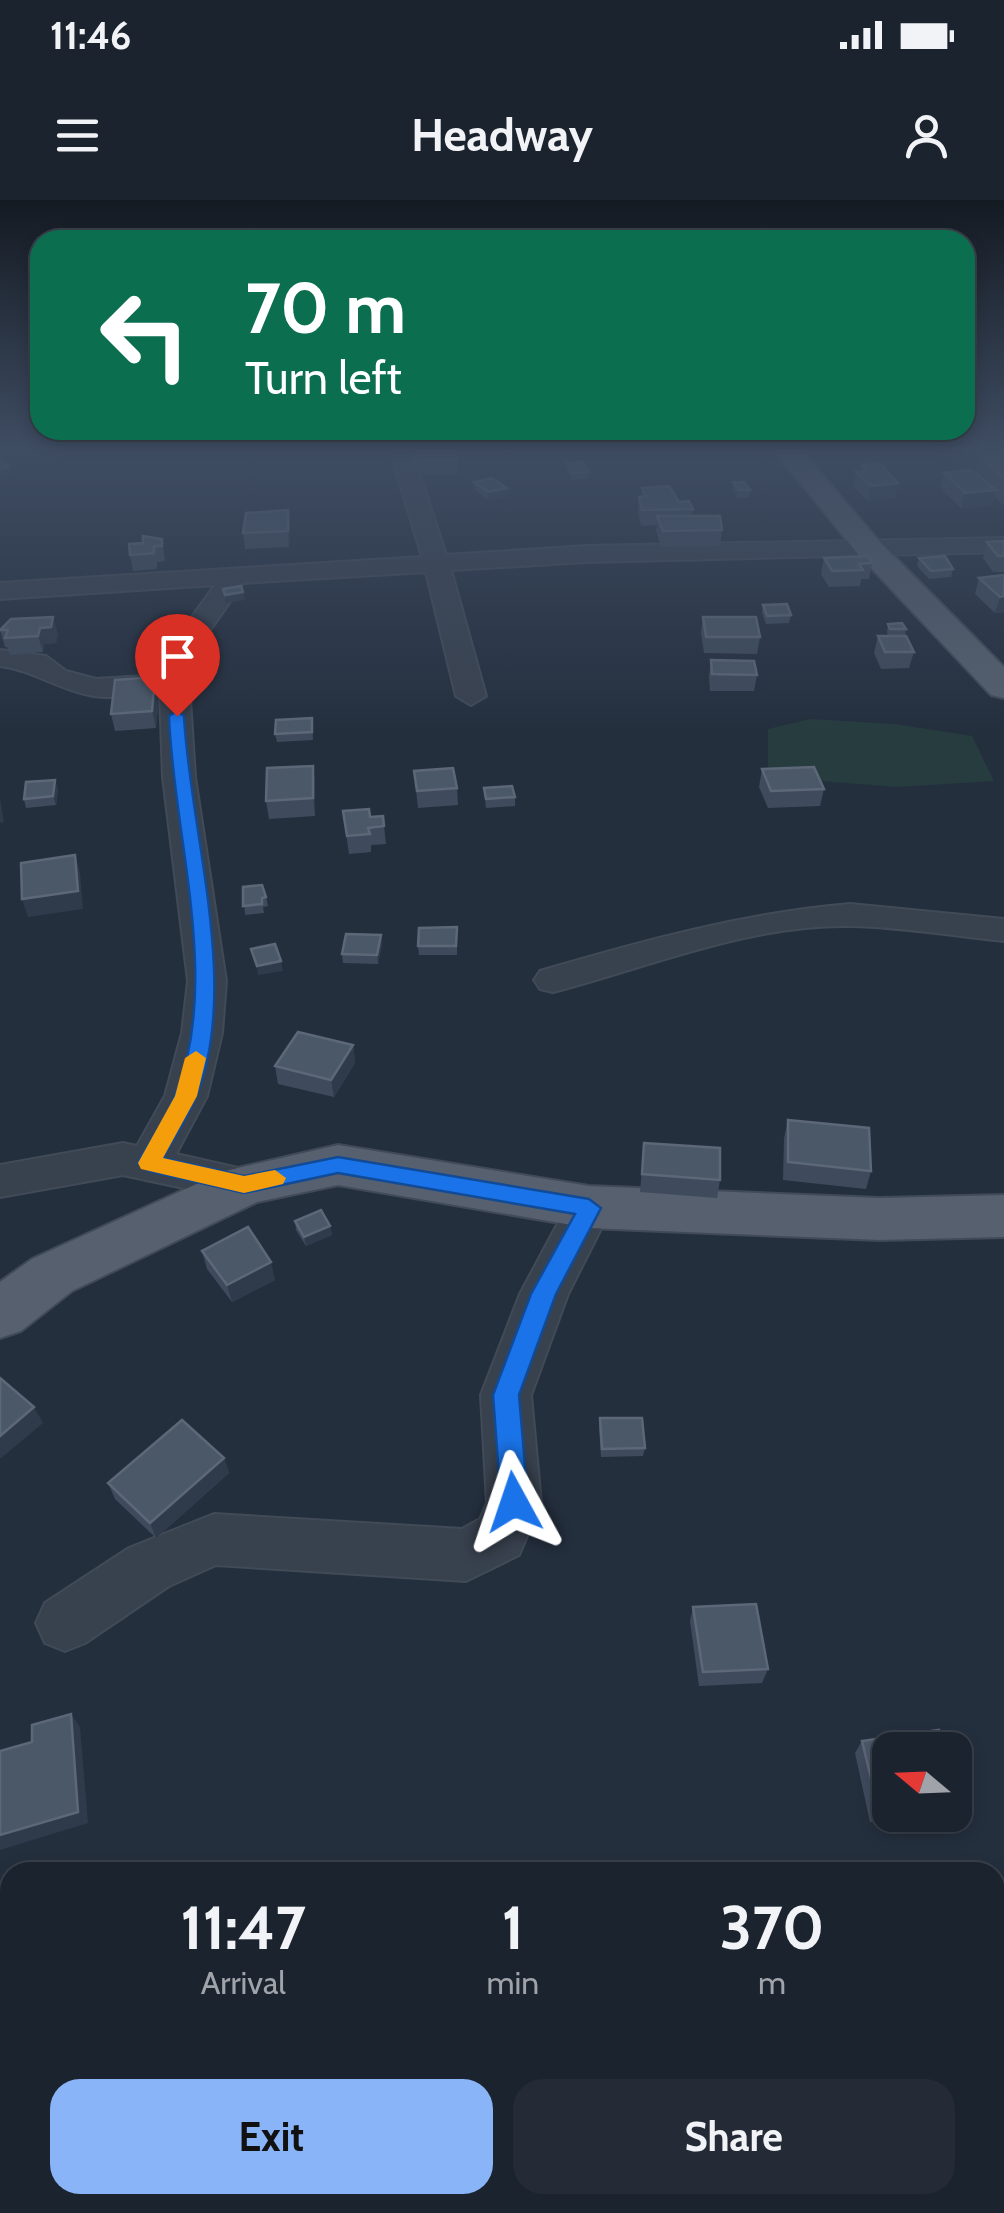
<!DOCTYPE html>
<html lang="en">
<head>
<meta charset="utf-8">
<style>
	body { margin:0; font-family:Cabin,sans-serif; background:#242b36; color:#f1f3f6; height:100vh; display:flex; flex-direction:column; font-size:38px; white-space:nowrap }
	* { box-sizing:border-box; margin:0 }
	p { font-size:32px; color:#a0a4aa }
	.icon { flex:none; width:55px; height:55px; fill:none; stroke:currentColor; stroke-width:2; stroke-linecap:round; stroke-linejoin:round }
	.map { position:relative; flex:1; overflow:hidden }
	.details { position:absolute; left:0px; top:1662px; width:1005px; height:352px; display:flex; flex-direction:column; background:#1b232e; border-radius:30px 30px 0 0; box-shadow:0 5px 15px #0003,0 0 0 2px #39404a }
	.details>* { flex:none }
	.banner { position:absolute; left:30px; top:30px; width:945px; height:210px; border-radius:30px; box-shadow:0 5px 15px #0003,0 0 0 2px #39404a; background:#0b6e4f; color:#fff; overflow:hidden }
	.needle { width:65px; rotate:289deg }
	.controls { position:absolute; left:872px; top:1532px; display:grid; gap:20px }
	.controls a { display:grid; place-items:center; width:100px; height:100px; border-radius:20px; background:#1b232e; box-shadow:0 5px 15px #0003,0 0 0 2px #39404a; font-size:50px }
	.pin { position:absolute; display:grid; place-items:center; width:85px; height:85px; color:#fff; margin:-102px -42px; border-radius:50% 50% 50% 0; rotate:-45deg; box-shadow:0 0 10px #0007 }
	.pin .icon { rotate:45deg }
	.me { position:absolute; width:110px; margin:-55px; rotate:355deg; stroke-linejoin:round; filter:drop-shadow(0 0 8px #0008) }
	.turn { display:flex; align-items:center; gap:35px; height:210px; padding:0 50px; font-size:45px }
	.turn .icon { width:130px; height:130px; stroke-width:2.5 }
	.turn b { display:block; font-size:70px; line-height:85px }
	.eta { display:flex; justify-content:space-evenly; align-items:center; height:170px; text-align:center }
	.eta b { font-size:60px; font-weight:800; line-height:70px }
	.cta { display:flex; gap:20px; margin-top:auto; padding:20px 50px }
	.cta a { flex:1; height:115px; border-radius:30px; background:#8ab4f8; color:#111; font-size:40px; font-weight:800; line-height:115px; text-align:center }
	.cta a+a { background:#242b36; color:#f1f3f6 }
	.status { display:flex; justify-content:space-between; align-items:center; height:70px; padding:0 50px; background:#1b232e; direction:ltr }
	.status svg { height:28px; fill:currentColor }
	header { display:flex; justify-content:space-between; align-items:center; height:130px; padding:0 50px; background:#1b232e; font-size:45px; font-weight:800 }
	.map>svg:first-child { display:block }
	.green { fill:#263c3f }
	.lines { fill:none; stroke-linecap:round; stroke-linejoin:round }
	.minor-casing { stroke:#414a57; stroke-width:4 }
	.major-casing { stroke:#414a57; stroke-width:4 }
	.minor { fill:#38414e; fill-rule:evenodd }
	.major { fill:#56606e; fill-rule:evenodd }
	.wall { fill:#3f4b5c }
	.shaded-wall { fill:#2f3b4b }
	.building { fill:#4b5868; stroke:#5c6777; stroke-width:2.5 }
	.route { fill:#1a73e8; stroke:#114b97; stroke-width:2.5 }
	.slow { fill:#f59e0b }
</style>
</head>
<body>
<div class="status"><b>11:46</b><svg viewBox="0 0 49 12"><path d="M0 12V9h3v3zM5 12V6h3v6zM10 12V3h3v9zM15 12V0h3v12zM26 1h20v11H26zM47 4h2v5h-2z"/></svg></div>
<header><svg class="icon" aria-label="menu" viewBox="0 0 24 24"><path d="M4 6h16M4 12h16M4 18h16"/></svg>Headway<svg class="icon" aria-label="person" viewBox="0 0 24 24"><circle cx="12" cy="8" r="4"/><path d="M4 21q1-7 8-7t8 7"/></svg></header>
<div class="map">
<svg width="1004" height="2013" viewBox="0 0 1004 2013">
	<rect width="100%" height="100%" fill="#242f3e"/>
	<polygon class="green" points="810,519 895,524 972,536 994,581 898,587 768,577 768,529"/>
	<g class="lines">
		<g class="minor-casing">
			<g id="minor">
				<path d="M390,250H412L446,355L586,346L1004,338V352L586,362L451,370L486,496L471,505L456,496L426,372L243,383L194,453L189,483L195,577L226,781L222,833L207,896L176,954L260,973L266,985L260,997L244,1001L123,975L0,997V965L123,943L137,946L165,896L182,833L188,781L163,577L160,493C138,494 110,500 89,495C56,488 32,470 0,466V450L46,456L66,471L96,479L161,475L166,453L215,385L0,399V383L422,357Z"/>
				<path d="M850,704L1004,719V741C954,736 902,727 851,726C750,724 649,767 553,792L540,789L534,780L540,771C642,741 744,713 850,704Z"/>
				<polygon points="589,990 605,995 612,1007 568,1094 531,1195 541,1303 519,1355 466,1381 216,1365 169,1386 85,1443 65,1451 45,1443 36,1423 45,1403 129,1348 214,1314 462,1329 480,1319 487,1303 481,1195 520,1094 573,995"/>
			</g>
		</g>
		<g class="major-casing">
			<g id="major">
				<polygon points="774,250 801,250 879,341 1004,467 1004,498 991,495 857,353"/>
				<polygon points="338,945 589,986 880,998 1004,995 1004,1037 880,1040 589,1028 338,985 257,1002 72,1091 21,1131 0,1138 0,1082 32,1059 225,971"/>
			</g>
		</g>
		<use href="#minor" class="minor"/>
		<use href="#major" class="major"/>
	</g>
	<g class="wall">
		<polygon points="457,250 457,274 416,274 415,260"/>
		<polygon points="1004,253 1004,306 994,296 992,305 961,308 940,288 944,273 975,273 980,255"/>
		<polygon points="567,263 589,272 588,279 572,280 567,271"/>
		<polygon points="863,265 898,283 895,298 868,301 853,287 856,272 862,272"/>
		<polygon points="474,282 507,296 488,300 474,289"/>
		<polygon points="733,282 750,290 749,297 738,298 732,290"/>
		<polygon points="642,288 679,302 693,309 692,316 722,330 720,346 661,347 656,331 657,325 641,326 638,312 639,297 642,297"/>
		<polygon points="288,310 290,325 289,347 245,349 243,333"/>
		<polygon points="162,339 165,361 157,362 157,369 133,371 130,355"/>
		<polygon points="1004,341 1004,372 993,372 983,358 987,342"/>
		<polygon points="824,358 872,363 869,379 861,379 860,386 829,387 821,374"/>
		<polygon points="919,358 953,369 951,377 929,379 917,366"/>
		<polygon points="1004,375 1004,412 995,413 975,394 979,378"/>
		<polygon points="763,405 791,415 789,423 766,424 762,413"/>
		<polygon points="703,417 760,437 757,454 704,453 701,433"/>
		<polygon points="888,424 906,429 905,436 914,452 909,468 881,469 874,453 878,436 888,436 887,432"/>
		<polygon points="0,430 58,434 56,443 44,444 43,452 10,455 7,447 5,447"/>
		<polygon points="711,460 757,475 754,491 710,491 709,476"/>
		<polygon points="155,477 159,494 156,528 115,531 111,514"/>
		<polygon points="312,518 313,540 277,542 275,534"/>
		<polygon points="313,566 315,583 315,616 269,619 266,601"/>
		<polygon points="762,569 824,589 820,606 768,608 759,587"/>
		<polygon points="414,571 457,588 458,605 418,608"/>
		<polygon points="484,588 515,597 515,606 486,608"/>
		<polygon points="58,589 56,605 26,608 24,599"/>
		<polygon points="343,611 370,617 384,626 386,644 371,645 371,652 349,654"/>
		<polygon points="243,687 266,697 268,706 263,707 264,713 245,715"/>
		<polygon points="457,727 457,755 419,755 418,746"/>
		<polygon points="381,735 382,744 378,764 343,763 342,754"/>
		<polygon points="353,845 355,863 334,897 278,884 275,866"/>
		<polygon points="788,920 871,971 866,989 783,980 784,938"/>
		<polygon points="644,943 720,980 717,998 640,992"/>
		<polygon points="295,1021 330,1026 332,1035 306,1046 296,1030"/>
		<polygon points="202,1051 275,1080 232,1102 207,1069"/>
		<polygon points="600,1218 645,1248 643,1256 601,1257 599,1227"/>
		<polygon points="224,1258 229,1273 156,1338 115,1299 108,1283"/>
		<polygon points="693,1407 768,1469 762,1483 699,1486 690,1421"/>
		<polygon points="862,1541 890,1550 890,1615 941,1615 870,1622 855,1553"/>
	</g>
	<g class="shaded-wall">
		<polygon points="9,267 11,275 0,277 0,269"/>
		<polygon points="898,283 895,298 868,301 871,286"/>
		<polygon points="507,288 507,296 488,300 488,292"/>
		<polygon points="996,290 992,305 961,308 965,293"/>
		<polygon points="288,310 290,325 289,347 288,331"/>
		<polygon points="243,392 245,400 226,403 225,395"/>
		<polygon points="1004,396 1004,412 995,413 1000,397"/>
		<polygon points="53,417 58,434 56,443 44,444 43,452 38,436 40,428"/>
		<polygon points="155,477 159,494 156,528 152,511"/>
		<polygon points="313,566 315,583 315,616 313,598"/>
		<polygon points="55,580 58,589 56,605 53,596"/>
		<polygon points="0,598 4,622 0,623"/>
		<polygon points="75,655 80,673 83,709 28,717 22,699"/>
		<polygon points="381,735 382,744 378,764 377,755"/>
		<polygon points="281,761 283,771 258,775 257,766"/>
		<polygon points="353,845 355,863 334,897 331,880"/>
		<polygon points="330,1026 332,1035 306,1046 304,1037"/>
		<polygon points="271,1062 275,1080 232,1102 227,1085"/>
		<polygon points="34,1207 43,1223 0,1259 0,1236"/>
		<polygon points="224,1258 229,1273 156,1338 150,1323"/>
		<polygon points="71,1514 80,1527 88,1623 0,1650 0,1635"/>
	</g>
	<g class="building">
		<polygon points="416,250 457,250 457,260 415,260"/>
		<polygon points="1004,253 1004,279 980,255"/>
		<polygon points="2,260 9,267 0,269 0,261"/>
		<polygon points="583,262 589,272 572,273 567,263"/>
		<polygon points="881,264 898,283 871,286 856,272 866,271 863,265"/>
		<polygon points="972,270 996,290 965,293 944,273"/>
		<polygon points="492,278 507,288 488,292 474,282"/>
		<polygon points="733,282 744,282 750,290 739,290"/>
		<polygon points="669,286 679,302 689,301 693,309 642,310 639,297 646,296 642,288"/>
		<polygon points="288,310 288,331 243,333 246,313"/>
		<polygon points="657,316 720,316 722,330 663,331"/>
		<polygon points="143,336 162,339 162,346 154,346 154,353 130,355 129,344 143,343"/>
		<polygon points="1004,341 1004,356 998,356 987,342"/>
		<polygon points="868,356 872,363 859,364 863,370 832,371 824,358"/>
		<polygon points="945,356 953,369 931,371 919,358"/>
		<polygon points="1004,375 1004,396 1000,397 979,378"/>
		<polygon points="241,386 243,392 225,395 223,389"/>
		<polygon points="787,404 791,415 767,416 763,405"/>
		<polygon points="53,417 51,427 40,428 38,436 5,438 8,430 0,430 11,419"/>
		<polygon points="703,417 756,417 760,437 706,437"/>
		<polygon points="902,423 906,429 890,429 888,424"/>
		<polygon points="878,436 906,436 914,452 885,452"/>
		<polygon points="711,460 754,461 757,475 712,474"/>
		<polygon points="155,477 152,511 111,514 115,480"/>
		<polygon points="312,518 312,532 275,534 276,520"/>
		<polygon points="313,566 313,598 266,601 267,568"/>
		<polygon points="814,567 824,589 771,591 762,569"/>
		<polygon points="453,568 457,588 417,591 414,571"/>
		<polygon points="55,580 53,596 24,599 26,582"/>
		<polygon points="512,586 515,597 486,599 484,588"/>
		<polygon points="369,609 370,617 383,616 384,626 368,628 370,634 347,636 343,611"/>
		<polygon points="75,655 78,691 22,699 21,663"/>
		<polygon points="262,685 266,697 262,698 262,704 243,706 243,687"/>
		<polygon points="457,727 456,746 418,746 419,728"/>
		<polygon points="346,734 381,735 377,755 342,754"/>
		<polygon points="275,744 281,761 257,766 251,749"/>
		<polygon points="298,832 353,845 331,880 275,866"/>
		<polygon points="788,920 869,928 871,971 788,962"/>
		<polygon points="644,943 720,948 720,980 642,974"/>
		<polygon points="321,1010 330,1026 304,1037 295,1021"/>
		<polygon points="248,1027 271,1062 227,1085 202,1051"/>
		<polygon points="0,1178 34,1207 0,1236"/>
		<polygon points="600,1218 642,1218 645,1248 602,1249"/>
		<polygon points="182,1220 224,1258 150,1323 108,1283"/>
		<polygon points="756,1404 768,1469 703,1472 693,1407"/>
		<polygon points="71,1514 78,1612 0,1635 0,1551 32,1542 32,1525"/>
		<polygon points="939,1530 944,1550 890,1550 890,1610 879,1611 862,1541"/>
	</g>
	<linearGradient id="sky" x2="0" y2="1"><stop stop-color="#141a22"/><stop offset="0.47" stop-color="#3f4d63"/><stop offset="1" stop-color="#3f4d63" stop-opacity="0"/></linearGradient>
	<rect width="1004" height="531" fill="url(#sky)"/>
	<path class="route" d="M177,511L184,516C190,633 241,787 196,897C187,918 174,938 163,958L244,976L338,957L589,999L601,1008L556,1094L519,1195L528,1302L524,1311L514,1315L505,1311L501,1302L493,1195L531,1094L575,1014L338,973L244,993L149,971L138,963C150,941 166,919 175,896C222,781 173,636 169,516Z"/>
	<polygon class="slow" points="196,851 206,858 197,896 163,958 244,976 275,970 286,978 283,984 244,993 141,969 138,963 175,896 185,858"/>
</svg>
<div class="controls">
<a><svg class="needle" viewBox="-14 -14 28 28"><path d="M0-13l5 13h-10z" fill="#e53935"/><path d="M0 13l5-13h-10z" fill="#a0a4aa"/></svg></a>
</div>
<div class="pin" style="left:177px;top:516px;background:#d93025"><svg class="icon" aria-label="arrive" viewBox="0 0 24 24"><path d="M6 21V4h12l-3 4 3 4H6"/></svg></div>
<svg class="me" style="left:514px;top:1302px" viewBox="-20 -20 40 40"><path d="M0-17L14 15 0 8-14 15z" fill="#1a73e8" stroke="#fff" stroke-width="4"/></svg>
<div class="banner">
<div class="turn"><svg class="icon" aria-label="left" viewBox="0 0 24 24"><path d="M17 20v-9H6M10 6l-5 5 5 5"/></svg><div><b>70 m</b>Turn left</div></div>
</div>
<section class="details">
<div class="eta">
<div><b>11:47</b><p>Arrival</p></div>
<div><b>1</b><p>min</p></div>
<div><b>370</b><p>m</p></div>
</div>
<div class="cta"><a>Exit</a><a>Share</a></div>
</section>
</div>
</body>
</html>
